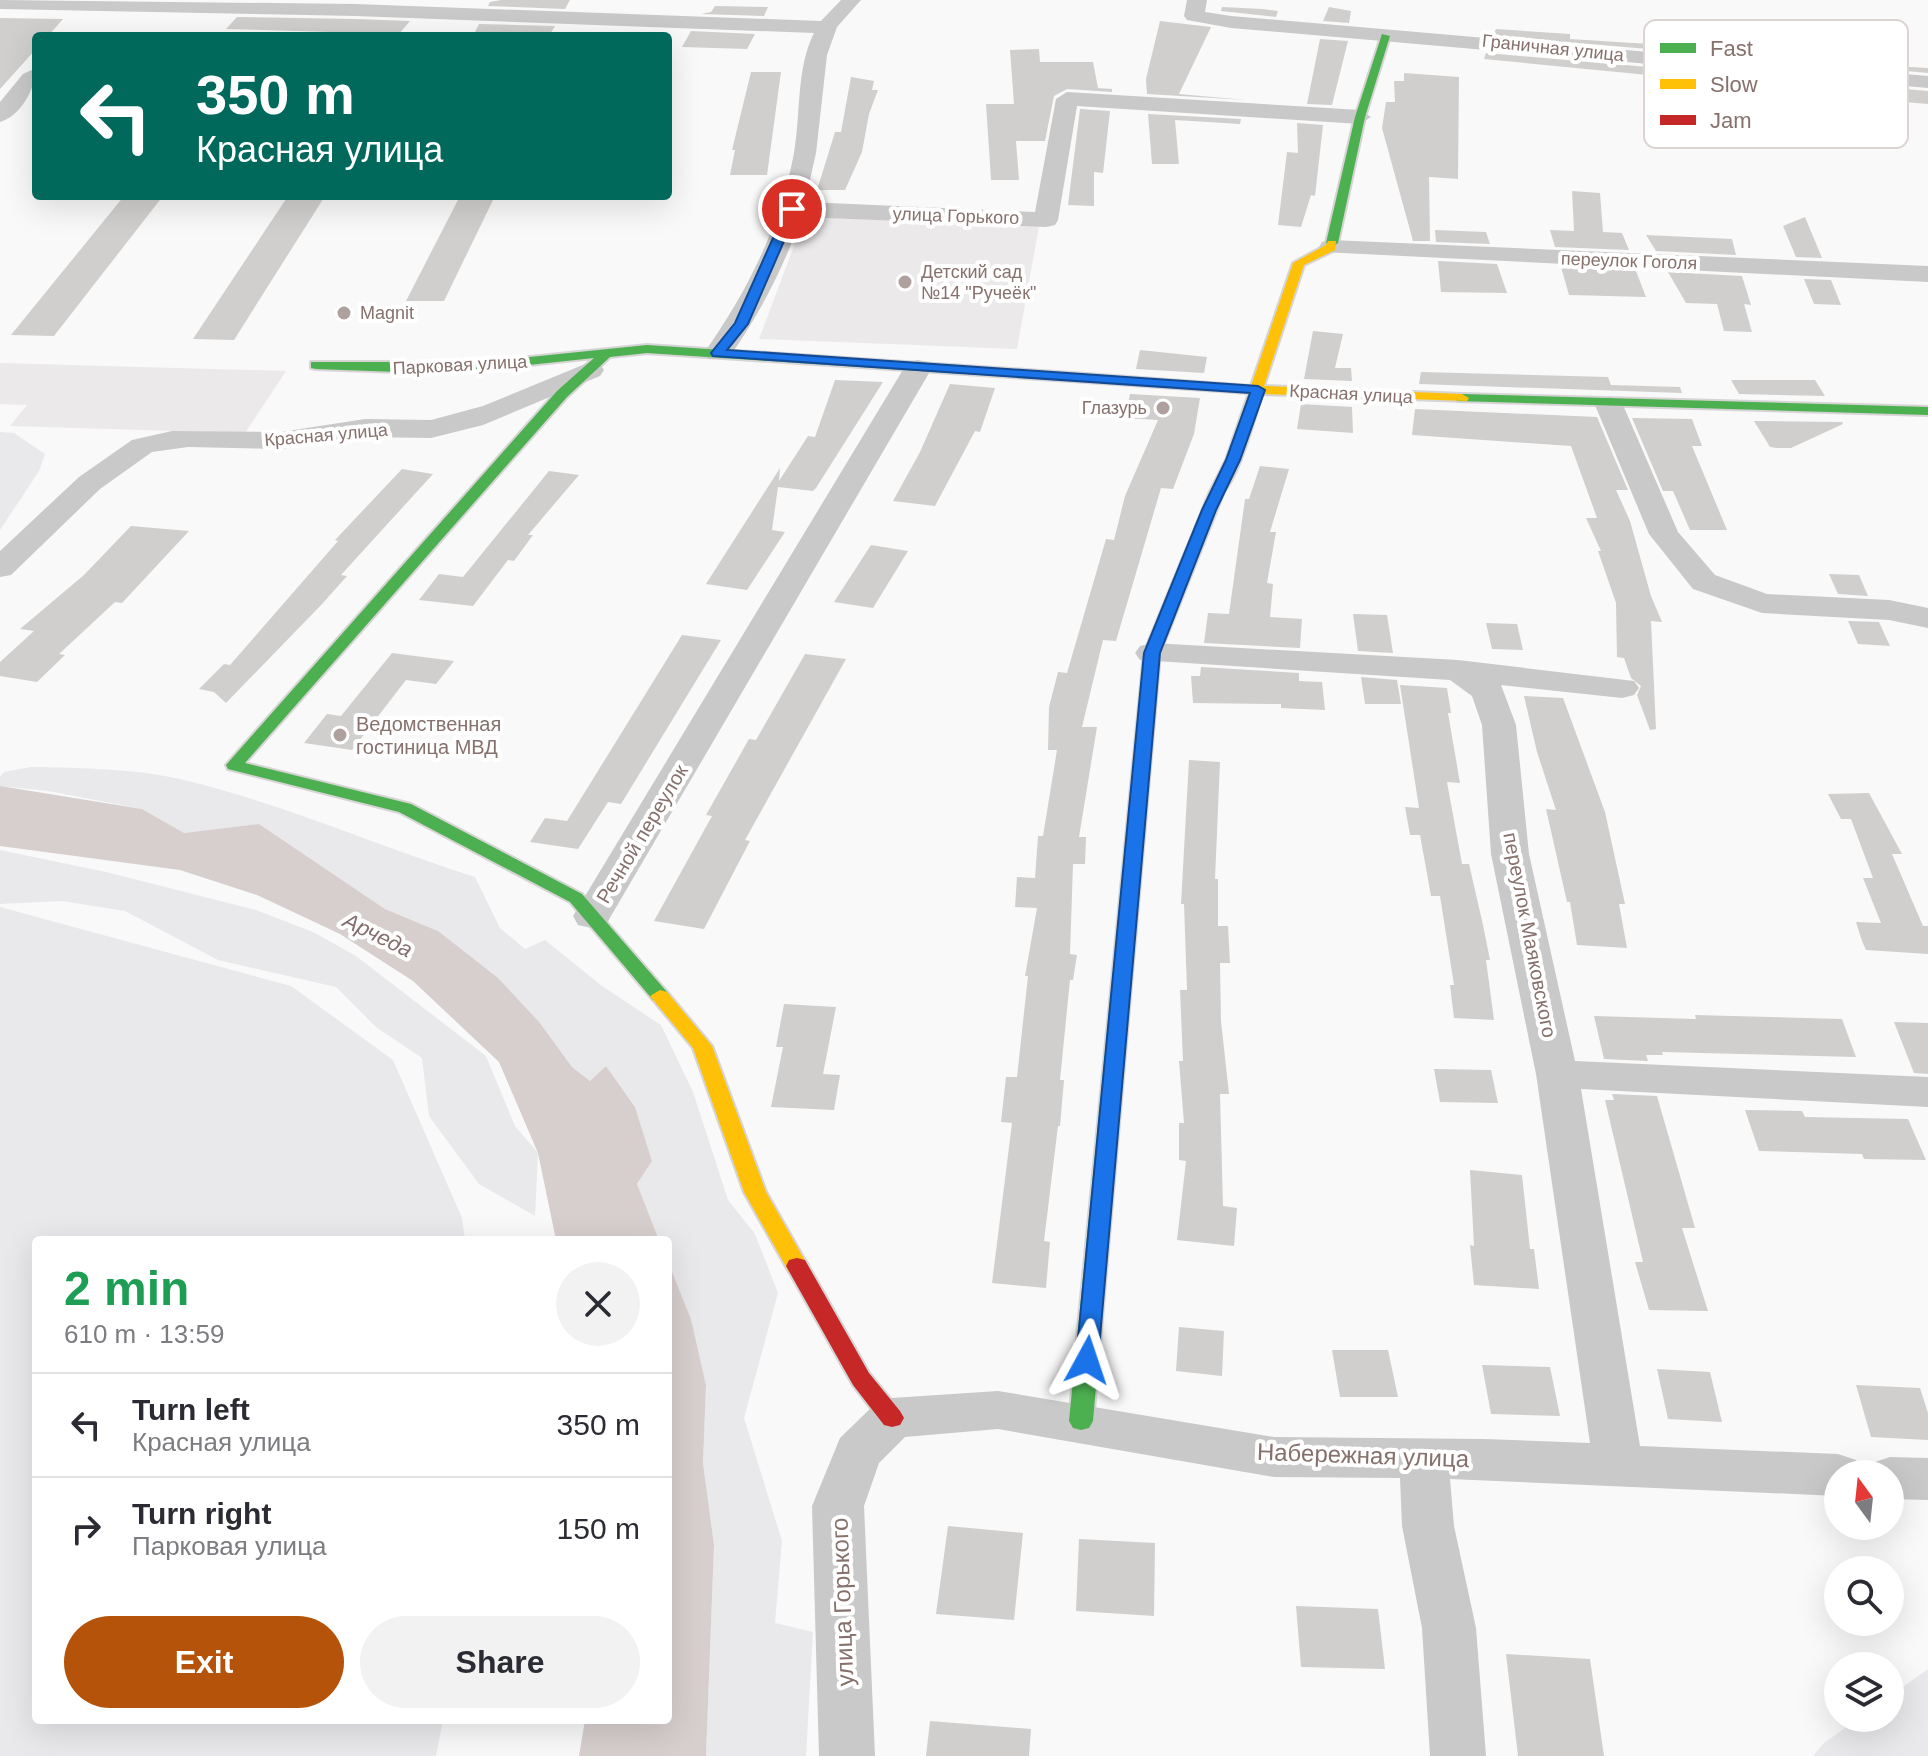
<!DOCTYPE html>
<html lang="en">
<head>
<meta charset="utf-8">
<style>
	body { margin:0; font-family:Arial,sans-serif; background:#f2f2f3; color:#2b2b33; height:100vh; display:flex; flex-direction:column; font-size:30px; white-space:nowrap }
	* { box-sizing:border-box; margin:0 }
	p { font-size:26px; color:#7c7c81 }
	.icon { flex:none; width:44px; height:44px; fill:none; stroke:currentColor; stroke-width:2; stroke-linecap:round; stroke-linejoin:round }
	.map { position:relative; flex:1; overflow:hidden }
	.details { position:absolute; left:32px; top:1236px; width:640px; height:488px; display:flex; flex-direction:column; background:#fff; border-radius:8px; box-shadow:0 8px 32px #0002 }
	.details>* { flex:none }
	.hud { position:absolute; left:32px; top:32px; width:640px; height:168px; border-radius:8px; box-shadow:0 8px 32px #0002; background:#00695c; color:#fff; overflow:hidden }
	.needle { width:52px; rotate:345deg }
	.controls { position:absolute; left:1824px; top:1460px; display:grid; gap:16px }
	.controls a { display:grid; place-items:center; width:80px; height:80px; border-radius:50%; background:#fff; box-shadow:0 8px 32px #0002; font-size:40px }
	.pin { position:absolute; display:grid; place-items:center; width:68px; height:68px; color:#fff; margin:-34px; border:4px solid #fff; border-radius:50%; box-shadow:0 2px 8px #0007 }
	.me { position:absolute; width:88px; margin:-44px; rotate:5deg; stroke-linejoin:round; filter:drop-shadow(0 0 6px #0008) }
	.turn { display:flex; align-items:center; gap:28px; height:168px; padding:0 32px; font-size:36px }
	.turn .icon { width:104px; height:104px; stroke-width:2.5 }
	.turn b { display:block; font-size:56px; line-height:68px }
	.round { display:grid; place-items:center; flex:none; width:84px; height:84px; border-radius:42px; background:#f2f2f3 }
	.summary { display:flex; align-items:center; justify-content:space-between; height:136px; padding:0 32px }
	h1 { font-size:48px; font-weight:700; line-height:60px; color:#1e9e55 }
	.cta { display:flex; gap:16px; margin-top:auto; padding:16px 32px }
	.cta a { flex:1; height:92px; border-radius:48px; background:#b45309; color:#fff; font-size:32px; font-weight:700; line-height:92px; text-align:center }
	.cta a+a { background:#f2f2f3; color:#2b2b33 }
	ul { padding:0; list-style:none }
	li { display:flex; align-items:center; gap:24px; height:104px; padding:0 32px; border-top:2px solid #e1e1e2 }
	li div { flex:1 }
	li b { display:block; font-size:30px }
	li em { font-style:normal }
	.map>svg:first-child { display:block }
	.built { fill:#ebe9e9 }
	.green { fill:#e9e8eb }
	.water { fill:#d7cece }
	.building { fill:#d1cfce }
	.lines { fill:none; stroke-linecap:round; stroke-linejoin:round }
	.fast-casing { stroke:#d6d4d4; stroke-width:4 }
	.slow-casing { stroke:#d6d4d4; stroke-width:4 }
	.jam-casing { stroke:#d6d4d4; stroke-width:4 }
	.street { fill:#cac9c9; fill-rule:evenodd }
	.fast { fill:#4caf50; fill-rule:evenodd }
	.slow { fill:#ffc107; fill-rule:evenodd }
	.jam { fill:#c62828; fill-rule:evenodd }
	.route { fill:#1a73e8; stroke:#114b97; stroke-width:2 }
	.poi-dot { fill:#aea19d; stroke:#fff; stroke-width:3 }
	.labels { text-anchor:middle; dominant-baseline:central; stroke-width:8; stroke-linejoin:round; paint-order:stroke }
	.far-street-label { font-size:18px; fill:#86716c; stroke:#fff }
	.far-poi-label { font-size:18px; fill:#86716c; stroke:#fff; text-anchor:start }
	.poi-label { font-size:20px; fill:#86716c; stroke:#fff; text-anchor:start }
	.street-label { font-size:20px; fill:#86716c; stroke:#fff }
	.water-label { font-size:22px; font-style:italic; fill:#876e6e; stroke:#fff }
	.near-street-label { font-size:24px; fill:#86716c; stroke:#fff }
	.key { fill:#fff; stroke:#dbd4d3; stroke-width:2 }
	.key-label { font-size:22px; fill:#86716c }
</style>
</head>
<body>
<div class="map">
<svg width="1928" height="1756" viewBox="0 0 1928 1756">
	<rect width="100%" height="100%" fill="#f9f9f9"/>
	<g class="built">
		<polygon points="805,217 1039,226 1017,349 759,339"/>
		<polygon points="0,363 286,371 245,433 10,426 27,405 0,404"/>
	</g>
	<g class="green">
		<polygon points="0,432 14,433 45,454 39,471 0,530"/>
		<path d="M31,767C82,768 133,768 184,780C284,804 378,846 475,877L500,928L525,949L545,940L602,986L661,1025L693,1092L728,1200L755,1234L778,1293L744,1418L782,1541L775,1623L813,1632L806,1756H706L714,1545L703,1463L706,1385L691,1319L668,1262V1240H659L637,1184L652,1161L635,1107L606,1066L590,1081L572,1067L540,1023L438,931L385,909L259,824L184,833L142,809L48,791L0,786V777L4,772Z"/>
		<polygon points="0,850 106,872 256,910 313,932 356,956 486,1056 515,1126 538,1153 535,1216 479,1184 429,1116 422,1058 376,1027 336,987 218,960 125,911 62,901 0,904"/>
		<polygon points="0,907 291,986 393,1060 462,1218 465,1240 36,1240 36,1720 443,1720 436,1756 0,1756"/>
		<polygon points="1928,1669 1928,1756 1813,1756 1824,1743 1859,1718 1890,1718 1890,1696"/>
	</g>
	<g class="water">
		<polygon points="0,786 142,809 184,833 259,824 385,909 438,931 498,978 540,1023 572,1067 590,1081 606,1066 635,1107 652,1161 637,1184 659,1240 556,1240 538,1153 499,1062 413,981 340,934 257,895 180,870 0,846"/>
		<polygon points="668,1262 691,1319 706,1385 703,1463 714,1545 706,1756 579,1756 585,1720 668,1720"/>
	</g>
	<g class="building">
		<polygon points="501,0 570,0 565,9 488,6 490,2"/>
		<polygon points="715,6 768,7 764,16 701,14 711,12"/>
		<polygon points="1222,7 1262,9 1278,11 1276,17 1221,11"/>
		<polygon points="1329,7 1351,11 1349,23 1323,21"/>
		<polygon points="237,17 356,19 410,21 399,34 226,29"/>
		<polygon points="0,18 63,19 48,36 36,36 36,49 0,89"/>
		<polygon points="1160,21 1211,27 1179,94 1246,100 1147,94 1146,79"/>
		<polygon points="479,24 555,26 549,36 474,34"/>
		<polygon points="1496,29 1570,34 1570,39 1649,44 1648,38 1707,42 1707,30 1775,35 1767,59 1493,36"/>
		<polygon points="691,31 755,34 747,49 682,47"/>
		<polygon points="1320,39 1348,41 1332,105 1307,104"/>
		<polygon points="1039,49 1040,62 1093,62 1098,88 1112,89 1112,92 1067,89 1054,96 1045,141 1016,141 1019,180 991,180 986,104 1014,104 1010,50"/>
		<polygon points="1486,53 1762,77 1762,86 1484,59"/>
		<polygon points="1827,62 1928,68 1928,73 1827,64"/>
		<polygon points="751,72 781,72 767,175 730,175 735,150 732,150"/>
		<polygon points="1404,73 1459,77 1458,179 1429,177 1430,241 1413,241 1382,128 1386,102 1395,102 1394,81 1404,81"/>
		<polygon points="851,77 874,81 872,90 878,90 869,114 862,152 845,190 817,190 835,132 841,132"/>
		<polygon points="1828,82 1928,91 1928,104 1855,98 1856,112 1828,109"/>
		<polygon points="1080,109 1110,111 1103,173 1094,172 1094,206 1068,205"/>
		<polygon points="1148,114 1241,119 1240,124 1175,120 1179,164 1152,164"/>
		<polygon points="1297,123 1323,125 1315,196 1311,195 1301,227 1278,225 1287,152 1298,153"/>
		<polygon points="1572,191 1600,193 1603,232 1622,233 1629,250 1555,247 1550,230 1574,231"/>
		<polygon points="124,196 163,196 54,336 11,335"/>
		<polygon points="288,196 325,196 234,340 193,339"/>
		<polygon points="460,196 495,196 444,301 406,301"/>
		<polygon points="1805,217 1822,258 1796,257 1783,226"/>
		<polygon points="1435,230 1486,232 1490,244 1436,242"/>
		<polygon points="1646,235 1732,239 1736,255 1656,251"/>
		<polygon points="1438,261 1497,264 1507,293 1441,292"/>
		<polygon points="1561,267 1636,271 1646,297 1569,295"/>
		<polygon points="1668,272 1742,276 1751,305 1744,304 1752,332 1724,331 1717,304 1686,303"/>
		<polygon points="1804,279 1831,280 1841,305 1814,304"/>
		<polygon points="1313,331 1343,334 1335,368 1351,368 1352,381 1304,379"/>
		<polygon points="1140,350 1207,357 1204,373 1136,369"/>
		<polygon points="1421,372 1608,377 1611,385 1680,387 1682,393 1419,384"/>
		<polygon points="835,380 883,382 816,488 813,491 778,487 772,530 785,532 747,590 706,584 780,468 779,481 808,436 815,437"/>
		<polygon points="1731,380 1815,380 1825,396 1739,394"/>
		<polygon points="950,384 995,388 980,432 975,431 935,506 893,501 920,452"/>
		<polygon points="1130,394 1200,398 1194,434 1173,489 1161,488 1116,641 1103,640 1082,727 1097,727 1079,837 1086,837 1085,864 1073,864 1070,954 1077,955 1073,980 1070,980 1060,1080 1064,1080 1060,1126 1058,1126 1044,1241 1050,1242 1046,1288 992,1283 1012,1123 1001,1122 1006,1077 1017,1077 1028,976 1025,976 1037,908 1015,907 1017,877 1035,878 1038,836 1043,836 1057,750 1048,750 1049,707 1058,672 1067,673 1106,539 1114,540 1125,496 1158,420 1125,418"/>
		<polygon points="1301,404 1352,407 1353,433 1297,429"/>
		<polygon points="1415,409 1597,417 1628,490 1616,490 1630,521 1651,596 1662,622 1651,621 1656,729 1650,730 1637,695 1641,686 1631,678 1624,658 1617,657 1616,603 1598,551 1601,551 1586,518 1597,518 1571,446 1412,435"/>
		<polygon points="1632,418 1692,419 1702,446 1692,446 1727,530 1690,530 1673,491 1663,491"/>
		<polygon points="1754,421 1842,422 1843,424 1791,448 1777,448 1770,447"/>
		<polygon points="1260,466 1289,469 1270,532 1276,532 1267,583 1273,584 1270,617 1302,619 1300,648 1204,643 1208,613 1229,614 1245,499 1249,499"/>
		<polygon points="402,469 433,474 341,575 347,576 323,603 226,703 214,692 199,689 224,664 230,665 338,541 335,540"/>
		<polygon points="549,471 579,475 528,535 533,535 514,561 508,560 473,606 419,600 439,574 463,577"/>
		<polygon points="131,526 189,531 122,603 115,602 59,654 65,655 37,682 0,676 0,662 34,631 20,629 84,575"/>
		<polygon points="871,545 908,551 873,608 834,602"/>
		<polygon points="1829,574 1859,575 1868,596 1838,594"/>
		<polygon points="1353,614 1387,615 1393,653 1358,651"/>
		<polygon points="1848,621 1879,622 1890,646 1858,644"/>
		<polygon points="1486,623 1517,624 1523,650 1492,649"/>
		<polygon points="682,635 721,640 621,804 608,802 578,849 530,842 545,818 567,821"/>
		<polygon points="392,653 454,661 436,684 406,680 352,750 304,743 327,714 341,716"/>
		<polygon points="805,654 846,659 745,840 750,841 704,929 654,921 712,816 706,815 749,739 756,740"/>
		<polygon points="1201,667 1299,673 1299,681 1322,682 1325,710 1281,708 1281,704 1193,703 1191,676 1200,676"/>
		<polygon points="1361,677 1397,680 1401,704 1365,704"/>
		<polygon points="1400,685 1447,688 1451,713 1448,713 1460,783 1447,782 1462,864 1469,864 1483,925 1490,960 1486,960 1494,1020 1454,1018 1450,985 1454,985 1440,896 1431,896 1420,835 1410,835 1405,807 1419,808"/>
		<polygon points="1524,696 1563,698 1605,812 1625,904 1619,904 1627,948 1577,945 1570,902 1567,902 1546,809 1556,810 1537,752"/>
		<polygon points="1189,760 1220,762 1215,879 1218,879 1218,926 1228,926 1230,963 1220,963 1221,1021 1229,1094 1220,1094 1223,1206 1237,1208 1234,1246 1177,1240 1186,1161 1179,1160 1179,1123 1184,1123 1179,1061 1183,1061 1180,990 1187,990 1184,904 1181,904"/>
		<polygon points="1869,793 1902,854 1892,854 1923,926 1928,926 1928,954 1866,950 1862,941 1856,922 1881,923 1863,878 1873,878 1851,819 1841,819 1828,794"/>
		<polygon points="784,1004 836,1007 823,1074 840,1075 834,1110 771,1107 783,1047 776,1047"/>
		<polygon points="1695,1015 1842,1019 1856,1057 1662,1052 1663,1055 1646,1055 1648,1061 1604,1059 1594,1016 1696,1019"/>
		<polygon points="1894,1022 1928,1023 1928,1074 1914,1073"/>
		<polygon points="1434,1069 1491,1070 1498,1103 1440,1102"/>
		<polygon points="1612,1094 1657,1096 1695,1228 1682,1228 1708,1311 1649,1310 1635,1262 1643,1262 1605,1100 1614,1100"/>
		<polygon points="1745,1110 1802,1111 1805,1117 1908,1119 1926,1160 1864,1159 1862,1154 1759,1151"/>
		<polygon points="1470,1170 1522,1175 1530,1249 1534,1249 1539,1289 1474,1285 1470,1245 1474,1246"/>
		<polygon points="1179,1327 1224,1331 1222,1376 1176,1371"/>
		<polygon points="1332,1350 1388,1350 1398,1397 1340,1397"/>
		<polygon points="1482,1365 1550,1367 1560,1416 1491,1414"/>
		<polygon points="1657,1369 1710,1372 1722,1422 1668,1419"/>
		<polygon points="1856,1385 1920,1388 1928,1413 1928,1440 1871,1437"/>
		<polygon points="948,1526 1023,1533 1014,1620 936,1614"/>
		<polygon points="1079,1539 1155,1543 1154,1616 1076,1611"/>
		<polygon points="1296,1606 1378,1609 1385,1669 1301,1667"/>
		<polygon points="1506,1654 1590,1659 1604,1756 1518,1756"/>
		<polygon points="930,1721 1031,1729 1029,1756 926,1756"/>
	</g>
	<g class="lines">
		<g class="fast-casing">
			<g id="fast">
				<polygon points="1382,34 1390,36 1365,117 1338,243 1332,247 1326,243 1355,117"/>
				<polygon points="647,345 1086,374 1093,378 1086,382 647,353 610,357 567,397 245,763 411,804 582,894 667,992 670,996 667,1000 653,1000 570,902 399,812 228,769 226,765 557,391 594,358 482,370 398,372 316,369 311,368 311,362 482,362"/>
				<polygon points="1462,394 1928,407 1928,415 1457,401 1455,398"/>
				<polygon points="1216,490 1223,494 1160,653 1093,1421 1089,1428 1081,1430 1073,1428 1069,1421 1144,653 1209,494"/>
			</g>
		</g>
		<g class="slow-casing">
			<g id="slow">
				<path d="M1328,241H1336L1335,250L1304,265L1264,386L1462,394L1469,398L1467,401L1262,394C1255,416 1236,490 1216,498L1209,494L1226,460L1249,393L1086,382L1079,378L1086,374L1251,386L1293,263L1326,245Z"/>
				<polygon points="660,990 667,992 712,1046 766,1192 808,1266 805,1272 797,1274 789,1272 744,1192 693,1048 650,996"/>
			</g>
		</g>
		<g class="jam-casing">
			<polygon id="jam" points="797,1258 805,1260 869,1373 900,1411 904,1418 900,1425 892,1427 884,1425 853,1385 786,1266 789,1260"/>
		</g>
		<g class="street">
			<path d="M0,0L356,4L821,21L841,0H861L837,27L827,55L816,153L805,202L1035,212L1056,99L1067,92L1360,110L1371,117L1360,124L1077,106L1058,220L1055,225L1046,227L801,217C784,268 759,315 728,359H708L704,353C747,292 780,227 794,153C801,113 796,69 814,33L356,16L0,9Z"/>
			<polygon points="1187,0 1207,0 1205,12 1231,16 1928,76 1928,88 1231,28 1187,20 1184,16"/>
			<path d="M36,68C36,87 21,116 0,122V102L23,74Z"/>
			<polygon points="1331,240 1928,266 1928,282 1322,252 1319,247 1322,242"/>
			<polygon points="918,360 928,362 932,368 611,916 606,925 592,928 578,925 573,916 904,368 908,362"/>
			<polygon points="590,362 600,364 604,370 600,376 483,425 431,438 365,437 281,449 188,447 152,452 100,489 11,575 0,577 0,551 79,477 132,440 172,431 281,432 365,419 431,420 483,406"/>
			<polygon points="1609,397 1619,399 1623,405 1678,532 1715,575 1767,594 1889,600 1928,608 1928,628 1889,620 1762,613 1693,589 1649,534 1595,405 1599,399"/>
			<polygon points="1152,643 1458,660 1634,681 1639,688 1634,695 1622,698 1501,685 1516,725 1529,854 1575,1061 1928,1077 1928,1107 1581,1089 1640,1446 1838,1454 1856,1460 1863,1474 1838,1474 1838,1496 1450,1479 1454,1526 1476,1628 1486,1756 1430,1756 1422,1628 1402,1526 1400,1478 1274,1477 998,1429 905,1437 879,1463 864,1506 875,1756 819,1756 812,1506 840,1438 875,1404 892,1398 998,1391 1274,1437 1484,1439 1590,1443 1536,1074 1491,854 1482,725 1472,696 1450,680 1140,660 1135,653 1140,646"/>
			<polygon points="1890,1457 1928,1458 1928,1500 1890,1499 1890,1474 1867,1474 1872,1463"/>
		</g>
		<use href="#fast" class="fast"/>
		<use href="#slow" class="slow"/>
		<use href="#jam" class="jam"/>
	</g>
	<polygon class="route" points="792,206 798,209 748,324 727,350 1258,386 1265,390 1240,460 1216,510 1160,653 1098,1360 1095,1366 1087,1369 1079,1366 1076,1360 1144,653 1202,510 1226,460 1250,393 713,356 711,353 735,323 786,209"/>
	<g class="poi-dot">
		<circle cx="905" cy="282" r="8"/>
		<circle cx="344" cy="313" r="8"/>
		<circle cx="1163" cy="408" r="8"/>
		<circle cx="340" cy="735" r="8"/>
	</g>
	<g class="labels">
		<g class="far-street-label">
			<text transform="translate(1553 48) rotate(6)">Граничная улица</text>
			<text transform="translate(956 216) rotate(2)">улица Горького</text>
			<text transform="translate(1629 261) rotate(2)">переулок Гоголя</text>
			<text transform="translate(460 365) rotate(-3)">Парковая улица</text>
			<text transform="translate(1351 394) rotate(3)">Красная улица</text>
			<text transform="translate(326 435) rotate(-5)">Красная улица</text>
		</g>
		<g class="far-poi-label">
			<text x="921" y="272">Детский сад<tspan x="921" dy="21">№14 "Ручеёк"</tspan></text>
			<text x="360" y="313">Magnit</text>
			<text x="1147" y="408" text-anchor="end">Глазурь</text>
		</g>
		<g class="poi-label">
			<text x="356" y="724">Ведомственная<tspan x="356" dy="23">гостиница МВД</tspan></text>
		</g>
		<g class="street-label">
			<text transform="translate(642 834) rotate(-59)">Речной переулок</text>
			<text transform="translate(1530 935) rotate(79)">переулок Маяковского</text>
		</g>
		<g class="water-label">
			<text transform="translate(378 935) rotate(26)">Арчеда</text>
		</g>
		<g class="near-street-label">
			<text transform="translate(1363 1455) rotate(2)">Набережная улица</text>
			<text transform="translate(842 1602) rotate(-92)">улица Горького</text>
		</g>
	</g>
	<rect x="1644" y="20" width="264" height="128" rx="12" class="key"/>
	<rect x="1660" y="43" width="36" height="10" fill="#4caf50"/>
	<rect x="1660" y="79" width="36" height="10" fill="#ffc107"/>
	<rect x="1660" y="115" width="36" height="10" fill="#c62828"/>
	<g class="key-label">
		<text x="1710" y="56">Fast</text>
		<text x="1710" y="92">Slow</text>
		<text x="1710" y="128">Jam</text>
	</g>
</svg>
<div class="controls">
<a><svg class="needle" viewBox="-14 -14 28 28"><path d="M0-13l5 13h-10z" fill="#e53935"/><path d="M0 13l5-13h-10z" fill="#7c7c81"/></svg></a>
<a><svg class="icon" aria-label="search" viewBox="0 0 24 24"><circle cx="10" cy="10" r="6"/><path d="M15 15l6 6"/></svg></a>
<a><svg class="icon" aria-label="layers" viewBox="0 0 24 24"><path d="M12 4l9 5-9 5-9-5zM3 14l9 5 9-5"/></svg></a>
</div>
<div class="pin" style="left:792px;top:209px;background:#d93025"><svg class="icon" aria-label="arrive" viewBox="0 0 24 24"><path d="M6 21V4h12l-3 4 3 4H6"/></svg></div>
<svg class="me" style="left:1087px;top:1360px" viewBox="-20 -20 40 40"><path d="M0-17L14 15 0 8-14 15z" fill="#1a73e8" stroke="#fff" stroke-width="4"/></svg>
<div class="hud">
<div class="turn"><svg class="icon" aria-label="left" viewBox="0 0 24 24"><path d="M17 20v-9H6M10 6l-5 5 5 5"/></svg><div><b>350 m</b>Красная улица</div></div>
</div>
<section class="details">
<div class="summary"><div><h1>2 min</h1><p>610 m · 13:59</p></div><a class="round"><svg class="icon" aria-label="close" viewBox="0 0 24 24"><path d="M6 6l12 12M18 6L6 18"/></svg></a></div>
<ul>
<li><svg class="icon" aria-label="left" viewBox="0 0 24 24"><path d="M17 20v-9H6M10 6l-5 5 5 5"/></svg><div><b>Turn left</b><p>Красная улица</p></div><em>350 m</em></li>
<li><svg class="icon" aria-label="right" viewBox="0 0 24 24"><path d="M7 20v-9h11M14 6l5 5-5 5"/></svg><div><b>Turn right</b><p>Парковая улица</p></div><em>150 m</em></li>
</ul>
<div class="cta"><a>Exit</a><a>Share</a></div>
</section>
</div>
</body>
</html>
